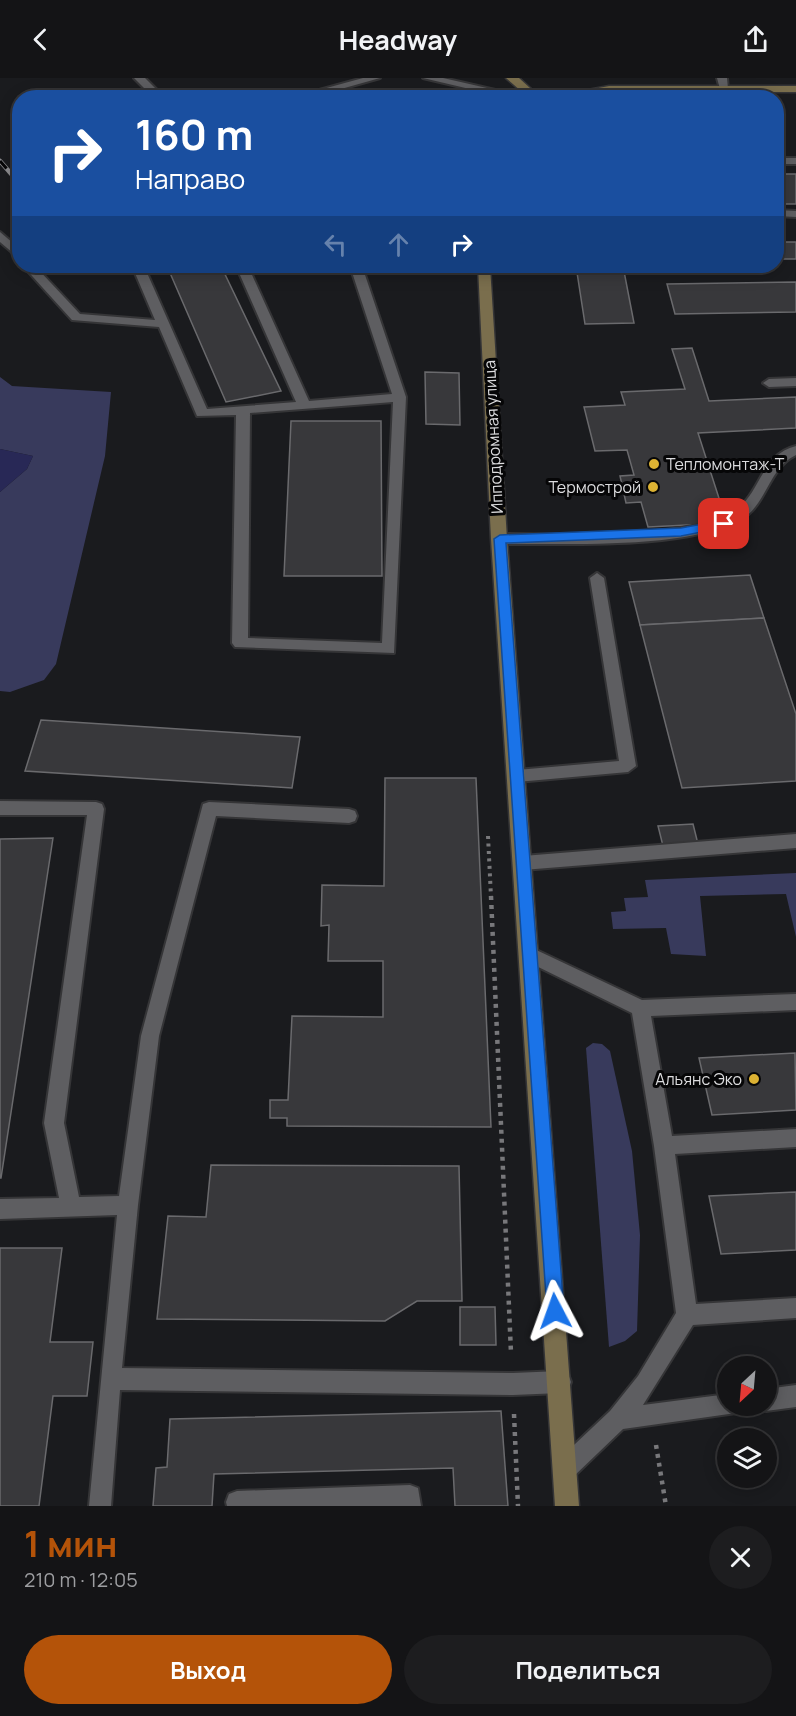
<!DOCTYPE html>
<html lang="ru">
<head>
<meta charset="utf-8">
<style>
	body { margin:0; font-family:Manrope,sans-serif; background:#1d1d1f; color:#f1f3f6; height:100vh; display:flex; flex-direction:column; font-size:22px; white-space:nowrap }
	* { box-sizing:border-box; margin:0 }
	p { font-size:20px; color:#9d9ea1 }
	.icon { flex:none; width:33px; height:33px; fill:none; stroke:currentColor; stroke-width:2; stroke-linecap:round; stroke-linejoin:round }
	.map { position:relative; height:1428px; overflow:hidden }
	.panel { display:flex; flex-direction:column; background:#141416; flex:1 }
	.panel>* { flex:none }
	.top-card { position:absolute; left:12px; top:12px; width:772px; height:183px; border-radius:24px; box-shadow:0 3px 15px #0003,0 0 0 2px #333335; background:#1a4fa0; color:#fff; overflow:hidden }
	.needle { width:39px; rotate:206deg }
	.buttons { position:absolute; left:717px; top:1278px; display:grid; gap:12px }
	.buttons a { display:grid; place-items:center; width:60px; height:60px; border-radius:50%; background:#141416; box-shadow:0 3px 15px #0003,0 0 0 2px #333335; font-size:30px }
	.pin { position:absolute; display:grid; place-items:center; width:51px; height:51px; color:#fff; margin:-26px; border-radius:12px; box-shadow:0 3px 9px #0006 }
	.me { position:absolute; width:66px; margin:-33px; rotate:356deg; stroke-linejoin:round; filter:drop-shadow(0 0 4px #0008) }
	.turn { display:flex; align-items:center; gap:21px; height:126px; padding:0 24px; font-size:27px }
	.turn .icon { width:78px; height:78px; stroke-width:2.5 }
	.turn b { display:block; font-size:42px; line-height:51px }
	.lanes { display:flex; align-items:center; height:57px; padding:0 24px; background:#0003; justify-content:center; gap:30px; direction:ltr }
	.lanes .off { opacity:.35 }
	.round { display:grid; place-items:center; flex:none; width:63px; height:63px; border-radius:32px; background:#1d1d1f }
	.overview { display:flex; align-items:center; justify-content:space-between; height:102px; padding:0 24px }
	h1 { font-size:36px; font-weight:700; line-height:45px; color:#b45309 }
	.cta { display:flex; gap:12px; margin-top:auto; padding:12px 24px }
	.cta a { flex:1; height:69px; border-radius:36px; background:#b45309; color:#fff; font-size:24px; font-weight:700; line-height:69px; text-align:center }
	.cta a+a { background:#1d1d1f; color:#f1f3f6 }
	header { display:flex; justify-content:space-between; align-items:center; height:78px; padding:0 24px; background:#141416; font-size:27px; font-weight:700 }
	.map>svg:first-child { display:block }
	.green { fill:#383a5c }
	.water { fill:#282856 }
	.building { fill:#38383b; stroke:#6a6a6d; stroke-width:1.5 }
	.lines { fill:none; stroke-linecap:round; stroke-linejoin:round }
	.lane-casing { stroke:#353537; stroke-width:4 }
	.secondary-casing { stroke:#353537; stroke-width:3 }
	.path-far1 { stroke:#78787b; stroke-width:4; stroke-dasharray:3 4.5; stroke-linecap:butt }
	.path { stroke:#78787b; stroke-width:4.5; stroke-dasharray:4 5; stroke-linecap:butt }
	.lane { fill:#5e5e61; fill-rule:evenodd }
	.secondary { fill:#7a6e4d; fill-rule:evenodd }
	.rail-casing { stroke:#8c8c8f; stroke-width:4.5 }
	.rail { stroke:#060607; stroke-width:3; stroke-dasharray:10; stroke-linecap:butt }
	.route { fill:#1a73e8; stroke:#114b97; stroke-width:1.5 }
	.poi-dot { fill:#dcb233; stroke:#060607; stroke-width:2 }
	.labels { text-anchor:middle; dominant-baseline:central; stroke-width:6; stroke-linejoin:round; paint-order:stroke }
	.street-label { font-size:16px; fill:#dddddf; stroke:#060607 }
	.poi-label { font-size:16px; fill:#dddddf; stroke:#060607; text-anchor:end }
</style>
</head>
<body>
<header><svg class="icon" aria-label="back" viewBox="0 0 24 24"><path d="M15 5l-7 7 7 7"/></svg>Headway<svg class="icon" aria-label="share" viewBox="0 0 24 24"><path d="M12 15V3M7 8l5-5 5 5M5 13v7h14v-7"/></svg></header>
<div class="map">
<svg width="796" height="1428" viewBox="0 0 796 1428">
	<rect width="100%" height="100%" fill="#1a1b1e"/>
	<g class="green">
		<polygon points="0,299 12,308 111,314 105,378 56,586 44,602 10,614 0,613 0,414 27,391 33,378 0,371"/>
		<polygon points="796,795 796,859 786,816 700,818 706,878 671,876 666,850 613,851 611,834 626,833 624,820 648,819 645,802"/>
		<polygon points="593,965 602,966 610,973 632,1073 640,1157 637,1253 625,1263 609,1269 586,970"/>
	</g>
	<polygon class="water" points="0,371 33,378 27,391 0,414"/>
	<g class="building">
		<polygon points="435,15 436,20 414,20 413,16"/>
		<rect x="777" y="96" width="19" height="30"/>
		<rect x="777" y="164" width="19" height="17"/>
		<polygon points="167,188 221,188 281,313 226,324"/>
		<polygon points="576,188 623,188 634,245 585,246"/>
		<polygon points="796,204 796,234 675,236 667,206"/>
		<polygon points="692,270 709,323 796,319 796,350 698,355 727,445 648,449 641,424 626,425 620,398 634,397 627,372 595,373 584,329 625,327 621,314 685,311 672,271"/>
		<polygon points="425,294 459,295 460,347 426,346"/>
		<polygon points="291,343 381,343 382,498 284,498"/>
		<polygon points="750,497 764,540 640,547 629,504"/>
		<polygon points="764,540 796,636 796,703 682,710 640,547"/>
		<polygon points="41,642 300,659 292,710 25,693"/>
		<polygon points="385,700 476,700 491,1049 287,1048 287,1040 270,1040 270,1022 288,1022 292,938 383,939 383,883 328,883 329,847 321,848 322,807 384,808"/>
		<polygon points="693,746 700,774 665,776 658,748"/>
		<polygon points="53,760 1,1100 0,1100 0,761"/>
		<polygon points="795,975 796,1032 712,1037 699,980"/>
		<polygon points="211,1087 459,1088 462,1223 417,1223 385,1243 157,1241 168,1138 206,1139"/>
		<polygon points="796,1114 796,1172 721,1176 709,1118"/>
		<polygon points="0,1170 62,1170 50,1264 93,1264 87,1318 53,1318 39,1428 0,1428"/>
		<polygon points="460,1229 495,1229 496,1267 460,1267"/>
		<polygon points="501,1333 508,1428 455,1428 453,1390 214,1396 212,1428 153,1428 156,1390 167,1389 170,1341"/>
	</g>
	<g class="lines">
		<g class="lane-casing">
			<g id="lane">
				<polygon points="134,0 145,0 165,20 154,20"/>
				<polygon points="363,0 380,0 309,20 290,20"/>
				<polygon points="423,0 443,0 531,20 508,20"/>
				<polygon points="717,0 727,0 728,11 720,11"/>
				<rect x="777" y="80" width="19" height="6"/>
				<polygon points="777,132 796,133 796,139 777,138"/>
				<polygon points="0,154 20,171 20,181 0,164"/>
				<path d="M23,188H35L80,236L155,242L132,188H144L207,331L296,324L236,188H248L309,323L392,316L350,188H362L406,319L394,575L235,569L232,565L236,337L197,338L159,249L72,242ZM393,324L382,565L248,560L250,335Z"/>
				<polygon points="796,300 796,308 769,309 763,305 769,301"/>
				<path d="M796,368V377C768,390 767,428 740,442C685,472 564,465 499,466L492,461L499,456C556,456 684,462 731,435C761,419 759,377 796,368Z"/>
				<polygon points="597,495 604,500 636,688 628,694 517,704 511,702 509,698 511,694 517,692 619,683 590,500"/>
				<polygon points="0,723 96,724 102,726 104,731 64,1045 79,1119 119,1118 141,958 203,726 209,724 349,731 355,733 357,738 355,743 349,745 216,738 159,958 138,1127 122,1290 513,1295 560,1293 568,1296 571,1304 568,1312 560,1315 513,1317 120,1312 111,1428 89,1428 117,1137 0,1141 0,1121 59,1120 44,1045 87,737 0,737"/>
				<polygon points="796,756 796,770 523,792 517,790 514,785 517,780 523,778"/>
				<polygon points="530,869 642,922 796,916 796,932 651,938 672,1058 796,1051 796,1069 675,1076 696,1226 796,1220 796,1240 693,1247 643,1327 728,1316 728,1328 739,1328 736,1335 623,1351 573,1399 565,1402 557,1399 554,1391 557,1383 610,1333 638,1298 676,1235 654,1068 632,935 524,882 521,877 524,872"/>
				<polygon points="796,1307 796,1329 766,1333 758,1330 757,1328 766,1328 766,1311"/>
				<polygon points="410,1407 418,1410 421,1428 227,1428 226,1424 229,1416 237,1413"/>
			</g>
		</g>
		<g class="secondary-casing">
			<g id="secondary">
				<polygon points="506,0 519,0 541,20 529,20"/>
				<polygon points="609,8 796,8 796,14 609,14 576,20 546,20"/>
				<polygon points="478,188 490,188 507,461 579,1428 555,1428 491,461"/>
			</g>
		</g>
		<polyline class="path-far1" points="488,758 491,819"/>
		<g class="path">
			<polyline points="491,818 511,1275"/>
			<polyline points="514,1336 518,1428"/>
			<polyline points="656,1367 666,1428"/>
		</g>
		<use href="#lane" class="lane"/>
		<use href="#secondary" class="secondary"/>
		<g class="rail-casing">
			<polyline id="rail" points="0,83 20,106"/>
		</g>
		<use href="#rail" class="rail"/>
	</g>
	<polygon class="route" points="724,442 728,443 728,449 681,458 506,465 564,1233 561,1239 555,1242 549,1239 547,1233 494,461 500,457 681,450"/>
	<g class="poi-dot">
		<circle cx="654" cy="386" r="6"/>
		<circle cx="653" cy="409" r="6"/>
		<circle cx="754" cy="1001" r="6"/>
	</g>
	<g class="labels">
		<g class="street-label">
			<text transform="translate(493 359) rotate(-93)">Ипподромная улица</text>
		</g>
		<g class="poi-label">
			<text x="666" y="386" text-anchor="start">Тепломонтаж-Т</text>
			<text x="641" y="409">Термострой</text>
			<text x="742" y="1001">Альянс Эко</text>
		</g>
	</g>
</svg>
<div class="buttons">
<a><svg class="needle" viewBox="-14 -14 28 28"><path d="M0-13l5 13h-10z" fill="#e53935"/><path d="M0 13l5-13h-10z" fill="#9d9ea1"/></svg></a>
<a><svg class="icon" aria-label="layers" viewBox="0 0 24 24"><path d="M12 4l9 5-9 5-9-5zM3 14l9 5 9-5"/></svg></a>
</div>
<div class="pin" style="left:724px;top:446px;background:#d93025"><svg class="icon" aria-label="arrive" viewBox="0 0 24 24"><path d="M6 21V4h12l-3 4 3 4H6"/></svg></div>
<svg class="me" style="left:555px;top:1233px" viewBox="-20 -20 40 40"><path d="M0-17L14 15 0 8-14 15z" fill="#1a73e8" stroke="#fff" stroke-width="4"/></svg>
<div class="top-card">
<div class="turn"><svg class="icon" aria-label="right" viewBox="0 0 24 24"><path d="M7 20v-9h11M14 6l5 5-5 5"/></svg><div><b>160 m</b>Направо</div></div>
<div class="lanes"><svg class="icon off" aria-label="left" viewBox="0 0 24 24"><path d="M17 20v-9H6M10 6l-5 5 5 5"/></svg><svg class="icon off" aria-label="ahead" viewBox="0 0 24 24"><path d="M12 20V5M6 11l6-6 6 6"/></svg><svg class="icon" aria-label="right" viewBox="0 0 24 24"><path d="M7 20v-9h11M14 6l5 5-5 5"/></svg></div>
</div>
</div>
<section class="panel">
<div class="overview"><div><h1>1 мин</h1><p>210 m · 12:05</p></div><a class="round"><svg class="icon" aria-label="close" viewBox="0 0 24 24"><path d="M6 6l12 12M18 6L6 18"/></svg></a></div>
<div class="cta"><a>Выход</a><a>Поделиться</a></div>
</section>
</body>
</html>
